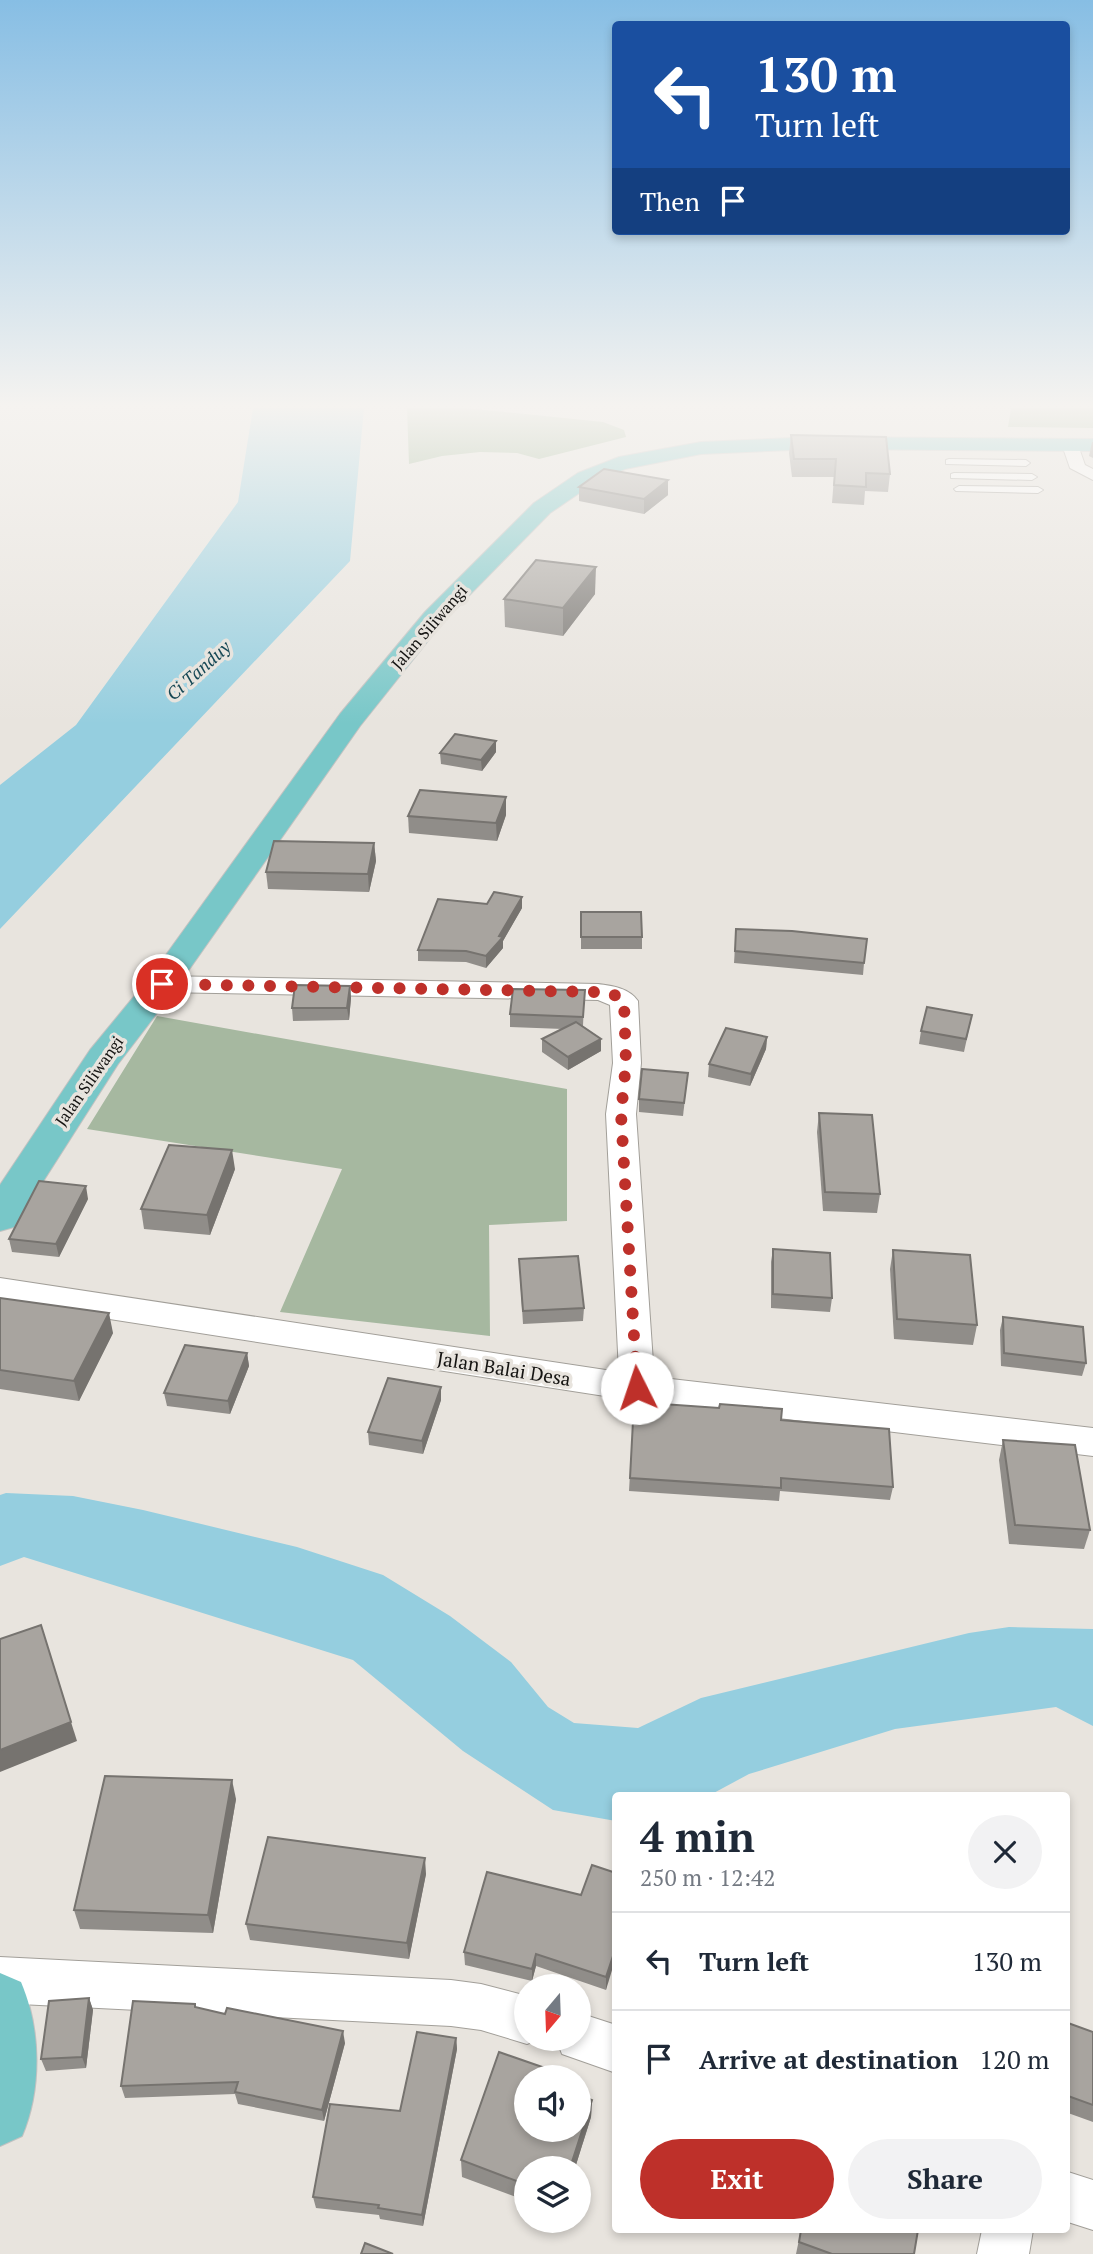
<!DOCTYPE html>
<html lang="en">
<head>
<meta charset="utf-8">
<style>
	body { margin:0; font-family:"PT Serif",serif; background:#f2f2f3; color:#1f2937; height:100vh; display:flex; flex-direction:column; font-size:26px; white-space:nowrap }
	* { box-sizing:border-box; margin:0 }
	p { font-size:23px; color:#747a83 }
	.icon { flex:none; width:38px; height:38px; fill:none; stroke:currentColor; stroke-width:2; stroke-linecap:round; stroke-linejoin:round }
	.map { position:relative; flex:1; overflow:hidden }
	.drawer { position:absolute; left:612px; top:1792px; width:458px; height:441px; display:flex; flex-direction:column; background:#fff; border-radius:7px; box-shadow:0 4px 10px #0003 }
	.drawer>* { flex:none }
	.banner { position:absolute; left:612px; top:21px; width:458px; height:214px; border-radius:7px; box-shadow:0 4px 10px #0003; background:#1a4fa0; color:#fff; overflow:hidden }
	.needle { width:46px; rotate:199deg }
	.buttons { position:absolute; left:514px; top:1974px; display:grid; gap:14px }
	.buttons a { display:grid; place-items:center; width:77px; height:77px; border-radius:50%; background:#fff; box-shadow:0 4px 10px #0003; font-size:35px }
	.pin { position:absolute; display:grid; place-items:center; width:60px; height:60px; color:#fff; margin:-30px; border:4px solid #fff; border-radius:50%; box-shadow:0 2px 7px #0007 }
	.me { position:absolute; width:77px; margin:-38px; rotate:356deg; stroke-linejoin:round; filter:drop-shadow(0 0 5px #0008) }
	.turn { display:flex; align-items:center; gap:24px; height:147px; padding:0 28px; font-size:32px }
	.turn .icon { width:91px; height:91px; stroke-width:2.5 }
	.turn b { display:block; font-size:49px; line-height:60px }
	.then { display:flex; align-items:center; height:66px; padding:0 28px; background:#0003; gap:14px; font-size:26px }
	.round { display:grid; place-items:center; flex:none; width:74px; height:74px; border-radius:37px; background:#f2f2f3 }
	.head { display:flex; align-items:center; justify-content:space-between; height:119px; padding:0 28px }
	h1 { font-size:42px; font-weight:600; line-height:52px }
	.button { display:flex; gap:14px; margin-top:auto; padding:14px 28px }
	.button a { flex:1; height:80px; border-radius:42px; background:#be302a; color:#fff; font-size:28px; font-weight:600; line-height:80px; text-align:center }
	.button a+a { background:#f2f2f3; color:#1f2937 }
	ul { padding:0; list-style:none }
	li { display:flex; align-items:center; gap:21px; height:98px; padding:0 28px; border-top:2px solid #e0e1e3 }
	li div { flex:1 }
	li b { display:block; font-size:26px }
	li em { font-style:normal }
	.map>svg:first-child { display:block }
	.green { fill:#a6b8a0 }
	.forest { fill:#91ae87 }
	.water { fill:#95cedf }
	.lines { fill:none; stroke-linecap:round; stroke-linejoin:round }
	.service-casing { stroke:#a29f99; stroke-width:2 }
	.minor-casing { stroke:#a29f99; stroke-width:2 }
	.trunk-casing { stroke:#c2c2c1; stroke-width:2 }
	.service { fill:#fff; fill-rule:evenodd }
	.minor { fill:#fff; fill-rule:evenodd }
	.trunk { fill:#78c7c8; fill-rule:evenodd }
	.wall { fill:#908d89 }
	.shaded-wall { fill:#76736f }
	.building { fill:#a8a49f; stroke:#76736f; stroke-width:2 }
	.route { stroke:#be302a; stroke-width:12; stroke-dasharray:0 21.6 }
	.labels { text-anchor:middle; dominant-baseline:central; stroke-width:7; stroke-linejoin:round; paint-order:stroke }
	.far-street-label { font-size:16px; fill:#151412; stroke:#e8e4de }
	.far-water-label { font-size:18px; font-style:italic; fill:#174855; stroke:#e8e4de }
	.street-label { font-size:19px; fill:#151412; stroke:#e8e4de }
</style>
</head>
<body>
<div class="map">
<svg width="1093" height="2254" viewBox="0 0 1093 2254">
	<rect width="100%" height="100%" fill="#e8e4de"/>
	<polygon class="green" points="157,1016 567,1089 567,1221 489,1225 490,1336 280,1312 342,1169 87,1129"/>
	<g class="forest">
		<polygon points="407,408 465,408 603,422 624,430 626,437 539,459 517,453 480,452 442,456 409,464"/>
		<polygon points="1011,408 1093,408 1093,428 1008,427"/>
	</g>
	<g class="water">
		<polygon points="253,408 364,408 350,561 0,929 0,785 76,725 238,502"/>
		<polygon points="6,1493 73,1496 143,1510 297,1547 383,1575 450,1616 511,1662 548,1707 574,1723 638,1728 701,1698 969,1633 1009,1627 1093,1629 1093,1726 1056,1707 895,1729 749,1774 710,1795 616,1796 616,1821 553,1810 463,1751 353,1660 24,1557 0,1566 0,1495"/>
	</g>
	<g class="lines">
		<g class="service-casing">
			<g id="service">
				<polygon points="949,459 1026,460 1030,463 1026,466 946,464 946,460"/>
				<polygon points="954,473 1032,474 1037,477 1032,480 951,478 951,474"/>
				<polygon points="959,486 1038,487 1043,490 1038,493 956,491 954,489"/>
			</g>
		</g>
		<g class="minor-casing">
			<g id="minor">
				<polygon points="1070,440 1078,445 1085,465 1093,469 1093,480 1070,468 1062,445"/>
				<path d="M162,976L598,984C613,986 629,988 638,1001L641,1063L636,1114L654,1377L1093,1428V1456L637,1401L0,1302V1278L619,1372L606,1114L613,1063L610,1005L598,1000L162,992L152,990L149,984L152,978Z"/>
				<polygon points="0,1957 451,1980 481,1984 527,1996 527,2039 539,2039 527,2044 481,2030 451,2026 0,2003"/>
				<polygon points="579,2013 616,2025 616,2073 562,2054 556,2039 579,2039"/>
				<polygon points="1068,2172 1093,2180 1093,2230 1068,2222"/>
				<polygon points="982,2230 1033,2230 1029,2254 977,2254"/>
			</g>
		</g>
		<g class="trunk-casing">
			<g id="trunk">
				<polygon points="816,437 1093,439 1093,451 816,449 701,454 625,469 594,483 550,513 443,622 360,726 174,991 118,1064 14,1227 0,1231 0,1185 90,1050 150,977 340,714 425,612 534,503 578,473 619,457 701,442"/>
				<path d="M0,1973L21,1982C41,2029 42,2089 22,2136L0,2146Z"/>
			</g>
		</g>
		<use href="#service" class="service"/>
		<use href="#minor" class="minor"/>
		<use href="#trunk" class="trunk"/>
	</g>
	<g class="wall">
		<polygon points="791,435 890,474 888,492 865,491 864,505 832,503 834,477 792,477 789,453"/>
		<polygon points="1092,442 1093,442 1093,458 1089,456"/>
		<polygon points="579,487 668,495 644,514 579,501"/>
		<polygon points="595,594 563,636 505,627 504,599"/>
		<polygon points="496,741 496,752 482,771 441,764 440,753"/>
		<polygon points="506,815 497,841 409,833 408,816"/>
		<polygon points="374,843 376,861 369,892 268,889 266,872"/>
		<polygon points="522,897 522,908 503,941 503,948 486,968 466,962 418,961 418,950 487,904"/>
		<polygon points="581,912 642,937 642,949 581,949"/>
		<polygon points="736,929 864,963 863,975 734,963"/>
		<polygon points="350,986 351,998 349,1020 293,1021 292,1008"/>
		<polygon points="584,1002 583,1026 601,1039 601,1051 568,1070 542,1052 542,1039 563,1029 510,1027 510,1014"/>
		<polygon points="972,1015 964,1052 919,1044 921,1031"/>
		<polygon points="767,1037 766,1049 750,1086 708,1077 709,1064"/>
		<polygon points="688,1073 683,1116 639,1112 639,1099"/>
		<polygon points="819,1113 880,1194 877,1213 823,1211 817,1132"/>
		<polygon points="235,1169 210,1235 144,1229 141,1209"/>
		<polygon points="88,1199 59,1257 12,1252 9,1239"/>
		<polygon points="773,1249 832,1298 830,1312 771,1308 771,1262"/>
		<polygon points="893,1250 977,1325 973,1345 894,1339 890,1269"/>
		<polygon points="519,1259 584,1308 583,1321 523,1324"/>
		<polygon points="0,1298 113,1333 79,1401 0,1389"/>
		<polygon points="1003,1317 1086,1363 1082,1376 1001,1366 1000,1330"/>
		<polygon points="247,1353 249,1366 230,1414 167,1406 164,1393"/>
		<polygon points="441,1387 441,1400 423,1454 369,1445 368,1432"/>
		<polygon points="634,1402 781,1420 893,1487 890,1500 780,1491 779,1501 629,1491"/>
		<polygon points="1003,1440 1090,1530 1084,1549 1009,1544 999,1460"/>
		<polygon points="236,1799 213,1933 80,1929 74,1910"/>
		<polygon points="616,1873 606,1990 536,1966 532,1981 465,1965 464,1952 581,1895"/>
		<polygon points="426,1874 409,1959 250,1940 246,1924"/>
		<polygon points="89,1998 93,2010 86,2068 46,2071 41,2059"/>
		<polygon points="195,2004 196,2008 345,2043 324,2121 238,2104 235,2094 125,2098 121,2086"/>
		<polygon points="1068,2023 1093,2032 1093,2122 1068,2113"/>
		<polygon points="456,2038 457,2049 423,2226 380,2219 379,2215 316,2208 313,2197 400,2111"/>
		<polygon points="527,2077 592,2100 591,2117 575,2168 527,2168 527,2201 462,2177 461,2160"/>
		<polygon points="801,2230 918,2230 914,2254 796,2254"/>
	</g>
	<g class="shaded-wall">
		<polygon points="668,480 668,495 644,514 644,499"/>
		<polygon points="596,567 595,594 563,636 563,608"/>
		<polygon points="496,741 496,752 482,771 481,760"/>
		<polygon points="506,797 506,815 497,841 496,823"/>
		<polygon points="374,843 376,861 369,892 368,874"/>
		<polygon points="522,897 522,908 503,941 503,948 486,968 486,956"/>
		<polygon points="350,986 351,998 349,1020 347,1008"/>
		<polygon points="767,1037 766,1049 750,1086 751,1074"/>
		<polygon points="601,1039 601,1051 568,1070 568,1057"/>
		<polygon points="232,1150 235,1169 210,1235 207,1215"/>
		<polygon points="86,1186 88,1199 59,1257 56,1244"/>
		<polygon points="109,1313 113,1333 79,1401 74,1381"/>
		<polygon points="247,1353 249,1366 230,1414 228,1401"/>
		<polygon points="441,1387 441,1400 423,1454 422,1441"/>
		<polygon points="71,1722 77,1741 0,1772 0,1750"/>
		<polygon points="232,1780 236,1799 213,1933 208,1915"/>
		<polygon points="425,1858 426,1874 409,1959 407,1943"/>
		<polygon points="616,1947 616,1957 606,1990 606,1977"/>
		<polygon points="536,1954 536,1966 532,1981 532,1969"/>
		<polygon points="89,1998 93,2010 86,2068 82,2057"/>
		<polygon points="343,2031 345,2043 324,2121 322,2110"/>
		<polygon points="456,2038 457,2049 423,2226 422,2215"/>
		<polygon points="592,2100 591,2117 575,2168 570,2168"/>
	</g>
	<g class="building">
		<polygon points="791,435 886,437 890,474 866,473 866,487 834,485 836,459 794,459"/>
		<polygon points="604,469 668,480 644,499 579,487"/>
		<polygon points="536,560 596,567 563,608 504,599"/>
		<polygon points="455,734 496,741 481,760 440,753"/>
		<polygon points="420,790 506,797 496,823 408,816"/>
		<polygon points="274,841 374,843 368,874 266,872"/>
		<polygon points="494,892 522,897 499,936 503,937 486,956 466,951 418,950 438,899 487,904"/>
		<polygon points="581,912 641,912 642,937 581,937"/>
		<polygon points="736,929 792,931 867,939 864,963 735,951"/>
		<polygon points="295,985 350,986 347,1008 292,1008"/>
		<polygon points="513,989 585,990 583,1017 510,1014"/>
		<polygon points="927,1007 972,1015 966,1039 921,1031"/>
		<polygon points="576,1022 601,1039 568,1057 542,1039"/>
		<polygon points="726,1028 767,1037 751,1074 709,1064"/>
		<polygon points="642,1069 688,1073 684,1103 639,1099"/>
		<polygon points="819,1113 872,1115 880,1194 825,1192"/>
		<polygon points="169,1145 232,1150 207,1215 141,1209"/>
		<polygon points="39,1181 86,1186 56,1244 9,1239"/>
		<polygon points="773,1249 830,1253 832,1298 773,1294"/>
		<polygon points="893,1250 970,1255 977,1325 897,1319"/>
		<polygon points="578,1256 584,1308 523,1311 519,1259"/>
		<polygon points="0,1298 109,1313 74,1381 0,1370"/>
		<polygon points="1003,1317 1083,1327 1086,1363 1004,1353"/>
		<polygon points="185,1345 247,1353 228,1401 164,1393"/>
		<polygon points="388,1378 441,1387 422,1441 368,1432"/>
		<polygon points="634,1402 719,1408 720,1404 782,1409 781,1420 889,1429 893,1487 781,1478 781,1488 630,1478"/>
		<polygon points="1003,1440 1075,1445 1090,1530 1015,1525"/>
		<polygon points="41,1625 71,1722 0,1750 0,1639"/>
		<polygon points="105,1776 232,1780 208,1915 74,1910"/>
		<polygon points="268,1837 425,1858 407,1943 246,1924"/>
		<polygon points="592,1865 616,1873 616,1947 606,1977 536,1954 532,1969 464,1952 487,1872 581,1895"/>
		<polygon points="89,1998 82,2057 41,2059 49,2001"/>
		<polygon points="133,2001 195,2004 195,2007 225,2014 227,2008 343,2031 322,2110 235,2092 238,2082 121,2086"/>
		<polygon points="1068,2023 1093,2032 1093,2105 1068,2096"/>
		<polygon points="417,2032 456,2038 422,2215 378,2208 379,2205 313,2197 330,2104 400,2111"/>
		<polygon points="499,2052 571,2077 527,2077 527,2130 579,2130 579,2095 592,2100 570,2168 527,2168 527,2185 461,2160"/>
		<polygon points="801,2230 918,2230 914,2254 832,2254 799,2242"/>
		<polygon points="365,2243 393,2254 361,2254"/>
	</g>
	<linearGradient id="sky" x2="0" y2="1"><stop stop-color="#87bee4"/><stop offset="0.56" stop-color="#f5f3f0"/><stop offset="1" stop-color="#f5f3f0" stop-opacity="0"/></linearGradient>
	<rect width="1093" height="724" fill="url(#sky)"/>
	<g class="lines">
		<polyline class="route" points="162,984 598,992 611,993 624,1001 626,1063 621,1114 637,1388"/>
	</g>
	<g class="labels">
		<g class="far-street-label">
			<text transform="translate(429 627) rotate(-49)">Jalan Siliwangi</text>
			<text transform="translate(89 1081) rotate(-55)">Jalan Siliwangi</text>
		</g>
		<g class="far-water-label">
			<text transform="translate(198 670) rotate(-42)">Ci Tanduy</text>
		</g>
		<g class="street-label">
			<text transform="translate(504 1368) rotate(9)">Jalan Balai Desa</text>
		</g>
	</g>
</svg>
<div class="buttons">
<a><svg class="needle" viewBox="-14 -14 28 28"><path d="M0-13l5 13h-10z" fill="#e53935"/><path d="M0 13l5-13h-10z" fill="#747a83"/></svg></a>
<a><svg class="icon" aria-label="sound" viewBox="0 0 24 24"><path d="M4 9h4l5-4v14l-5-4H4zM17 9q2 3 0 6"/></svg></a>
<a><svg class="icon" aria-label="layers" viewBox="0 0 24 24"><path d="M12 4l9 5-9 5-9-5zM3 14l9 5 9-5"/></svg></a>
</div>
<div class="pin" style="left:162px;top:984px;background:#d93025"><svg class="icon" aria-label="arrive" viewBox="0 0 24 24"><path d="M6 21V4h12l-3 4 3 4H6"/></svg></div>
<svg class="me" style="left:637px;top:1388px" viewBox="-20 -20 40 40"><circle r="19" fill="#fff"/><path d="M0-13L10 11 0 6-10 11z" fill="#be302a"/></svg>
<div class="banner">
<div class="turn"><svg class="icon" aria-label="left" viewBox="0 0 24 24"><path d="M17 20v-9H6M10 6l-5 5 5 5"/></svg><div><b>130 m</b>Turn left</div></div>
<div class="then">Then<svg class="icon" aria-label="arrive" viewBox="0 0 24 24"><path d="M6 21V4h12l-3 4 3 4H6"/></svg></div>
</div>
<section class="drawer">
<div class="head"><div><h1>4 min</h1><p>250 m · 12:42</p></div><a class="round"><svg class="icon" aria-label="close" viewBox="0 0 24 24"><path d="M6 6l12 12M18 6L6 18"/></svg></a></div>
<ul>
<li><svg class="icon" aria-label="left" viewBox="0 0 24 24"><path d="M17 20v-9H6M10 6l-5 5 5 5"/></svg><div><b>Turn left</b></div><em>130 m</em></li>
<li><svg class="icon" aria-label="arrive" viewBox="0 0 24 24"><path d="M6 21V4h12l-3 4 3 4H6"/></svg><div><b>Arrive at destination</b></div><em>120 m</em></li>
</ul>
<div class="button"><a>Exit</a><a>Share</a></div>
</section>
</div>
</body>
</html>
